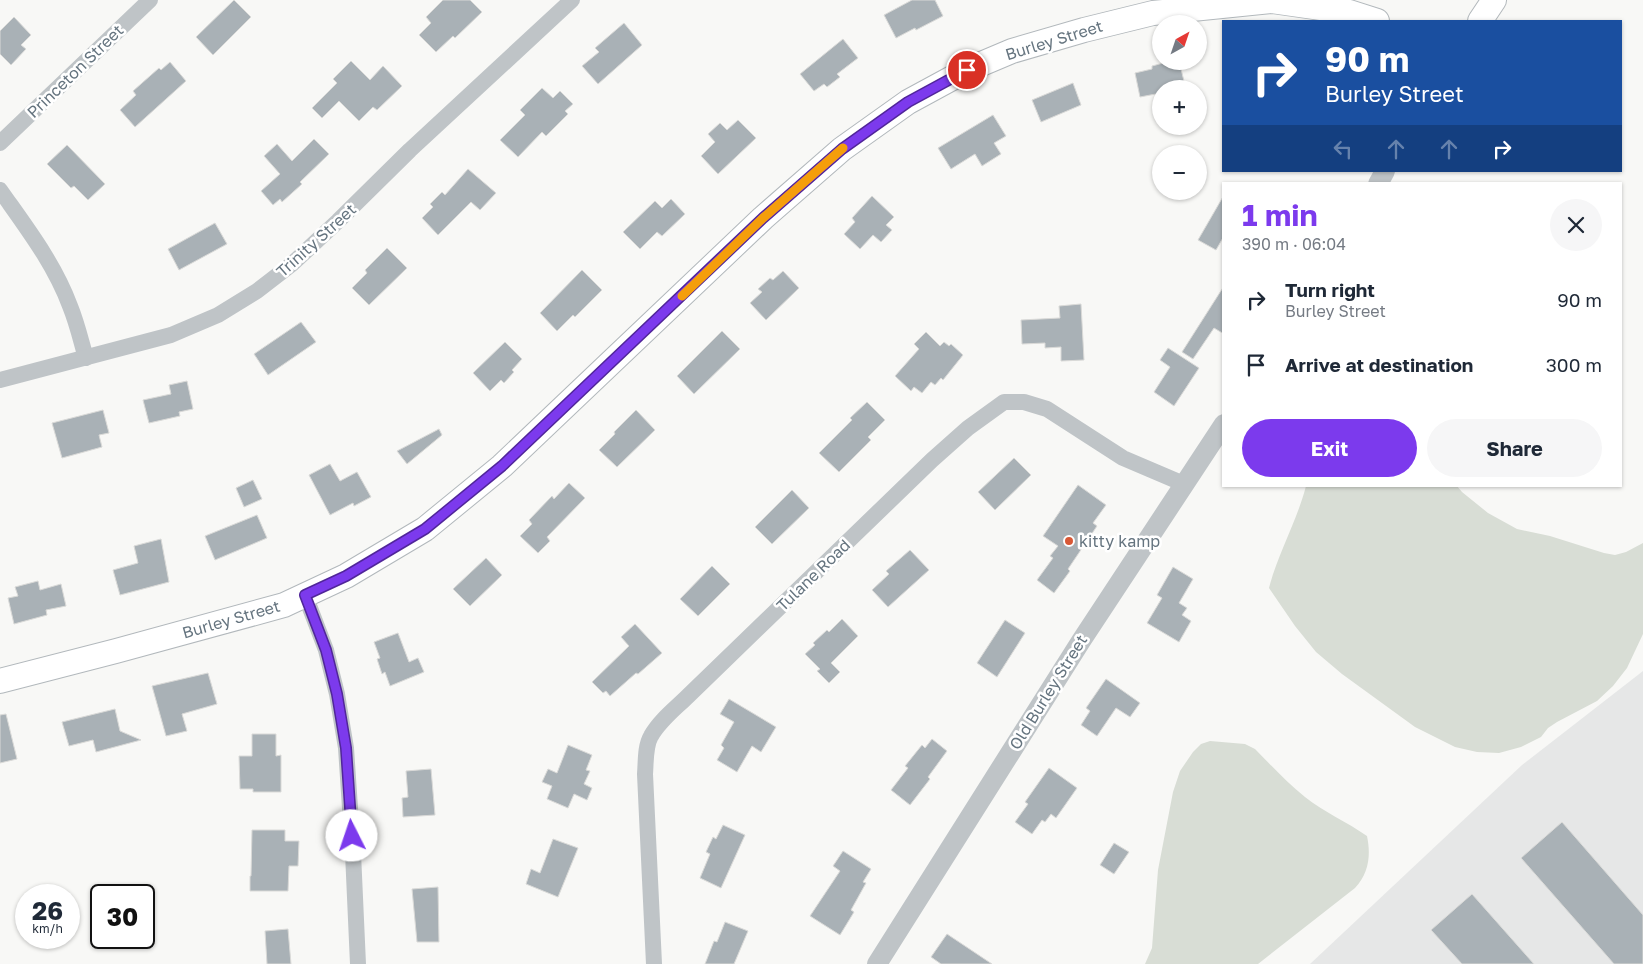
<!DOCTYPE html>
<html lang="en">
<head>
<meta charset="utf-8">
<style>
	body { margin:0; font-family:"Golos Text",sans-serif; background:#f6f6f7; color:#1f2937; height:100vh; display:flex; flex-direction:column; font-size:19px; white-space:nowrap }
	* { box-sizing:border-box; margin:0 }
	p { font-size:16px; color:#747a83 }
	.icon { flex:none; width:28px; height:28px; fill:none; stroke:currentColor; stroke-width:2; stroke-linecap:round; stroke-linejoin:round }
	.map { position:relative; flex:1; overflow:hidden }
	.sheet { position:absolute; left:1222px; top:182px; width:400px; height:305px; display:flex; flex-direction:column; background:#fff; border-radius:0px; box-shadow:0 1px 4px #0004 }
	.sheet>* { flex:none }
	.top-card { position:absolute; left:1222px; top:20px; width:400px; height:152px; border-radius:0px; box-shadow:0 1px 4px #0004; background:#1a4fa0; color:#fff; overflow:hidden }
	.needle { width:32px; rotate:40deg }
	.fabs { position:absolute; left:1152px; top:15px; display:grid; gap:10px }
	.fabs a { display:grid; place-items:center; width:55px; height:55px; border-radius:50%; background:#fff; box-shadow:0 1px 4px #0004; font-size:25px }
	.speed { position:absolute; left:15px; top:884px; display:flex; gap:10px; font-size:25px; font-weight:700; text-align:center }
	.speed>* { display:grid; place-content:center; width:65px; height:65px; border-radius:50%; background:#fff; box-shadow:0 1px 4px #0004; line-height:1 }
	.speed small { font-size:12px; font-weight:400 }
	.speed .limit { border:2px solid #111; border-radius:8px; background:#fff; color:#111 }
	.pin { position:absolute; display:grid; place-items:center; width:42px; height:42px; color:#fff; margin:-21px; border:2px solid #fff; border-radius:50%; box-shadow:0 1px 5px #0007 }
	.me { position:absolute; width:55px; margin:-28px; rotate:356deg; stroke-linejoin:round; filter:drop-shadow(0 0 4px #0008) }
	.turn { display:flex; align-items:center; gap:18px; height:105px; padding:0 20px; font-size:22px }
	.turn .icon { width:65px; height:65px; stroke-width:2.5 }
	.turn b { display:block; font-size:35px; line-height:42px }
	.lanes { display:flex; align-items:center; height:48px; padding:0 20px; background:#0003; justify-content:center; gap:25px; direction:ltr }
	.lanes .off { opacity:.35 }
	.round { display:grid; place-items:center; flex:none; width:52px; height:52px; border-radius:26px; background:#f6f6f7 }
	.summary { display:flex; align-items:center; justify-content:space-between; height:85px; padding:0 20px }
	h1 { font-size:30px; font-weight:700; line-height:38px; color:#7c3aed }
	.primary-button { display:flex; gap:10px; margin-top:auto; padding:10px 20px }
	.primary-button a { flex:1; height:58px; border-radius:30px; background:#7c3aed; color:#fff; font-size:20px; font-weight:700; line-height:58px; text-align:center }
	.primary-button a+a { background:#f6f6f7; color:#1f2937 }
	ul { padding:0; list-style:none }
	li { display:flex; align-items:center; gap:15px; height:65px; padding:0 20px }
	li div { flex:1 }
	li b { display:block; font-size:19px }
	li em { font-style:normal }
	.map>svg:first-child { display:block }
	.built { fill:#e6e7e7 }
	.green { fill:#d8ddd5 }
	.building { fill:#a9b1b6; stroke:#dadad8 }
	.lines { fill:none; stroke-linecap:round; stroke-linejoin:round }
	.secondary-casing { stroke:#b2b8bc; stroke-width:26 }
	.minor { stroke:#bfc4c7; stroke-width:16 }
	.tertiary { stroke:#bfc4c7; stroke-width:20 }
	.secondary { stroke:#fff; stroke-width:24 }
	.route-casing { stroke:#51269a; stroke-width:12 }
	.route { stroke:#7c3aed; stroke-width:9 }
	.slow { stroke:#f59e0b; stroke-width:9 }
	.poi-dot { fill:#d85836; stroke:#fff; stroke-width:2 }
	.labels { text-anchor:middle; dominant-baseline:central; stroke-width:5; stroke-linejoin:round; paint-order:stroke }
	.street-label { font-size:16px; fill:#65747f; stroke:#fff }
	.poi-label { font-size:16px; fill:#65747f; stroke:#fff; text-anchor:start }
</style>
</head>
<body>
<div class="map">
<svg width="1643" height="964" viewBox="0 0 1643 964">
	<rect width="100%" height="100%" fill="#f8f8f6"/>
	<polygon class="built" points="1643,671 1643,964 1310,964 1522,765"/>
	<g class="green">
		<path d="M1306,486H1457L1462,492L1488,513L1517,529L1550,536L1604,553L1615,555L1626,552L1643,543V634L1627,668L1613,686L1597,701L1557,722L1548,728L1541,737L1521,747L1499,753L1477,752L1455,747L1415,727L1342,674L1316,652L1295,626L1269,588C1278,553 1297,521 1306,486Z"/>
		<path d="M1210,741L1245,744L1255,749C1271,765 1287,783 1305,797C1324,812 1347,822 1367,836C1371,855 1369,873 1355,888L1258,964H1145L1152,948L1158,870L1173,792L1180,771L1193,752L1201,744Z"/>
	</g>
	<g class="building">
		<polygon points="234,0 251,17 213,55 196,37"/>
		<polygon points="443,0 470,0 482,12 455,38 453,36 436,52 419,35 431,23 426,17"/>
		<polygon points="912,0 935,0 943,16 916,30 915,28 896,38 884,15"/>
		<polygon points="14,17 31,35 21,45 26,49 11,65 0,54 0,31"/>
		<polygon points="624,23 642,45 598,84 582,66 599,52 595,48"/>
		<polygon points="843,39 858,58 837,74 840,77 827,87 824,84 814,91 800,74"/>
		<polygon points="351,61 370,80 383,66 402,86 377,110 373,107 359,121 339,101 322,118 312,108 337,83 333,79"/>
		<polygon points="1171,61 1179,61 1186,89 1161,89 1161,93 1140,97 1135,73 1152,69 1152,66"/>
		<polygon points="170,62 186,81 135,127 120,110 136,95 133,91 159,68 161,70"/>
		<polygon points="1073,83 1081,105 1041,122 1032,100"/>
		<polygon points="542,88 553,98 560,91 573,104 565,111 568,114 546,136 542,132 518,157 500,140 525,115 520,110"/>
		<polygon points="993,115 1006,136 994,143 1001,154 982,166 975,154 951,169 938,148"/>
		<polygon points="738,120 756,138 718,174 701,156 715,142 708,134 720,123 727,130"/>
		<polygon points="314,139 329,154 300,182 302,184 282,202 280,199 273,205 261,191 280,174 264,156 277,144 292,161"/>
		<polygon points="67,145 105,184 88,200 74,186 71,188 47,164"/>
		<polygon points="468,169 496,193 480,210 471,202 438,235 422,218 433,207 430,204 442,192 445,195"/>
		<polygon points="1224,195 1224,236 1216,250 1198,240"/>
		<polygon points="872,196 894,217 886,225 892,230 881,242 873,235 860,249 844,234 855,222 852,218"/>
		<polygon points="671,199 685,214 662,236 657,232 640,249 623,232 655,201 662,208"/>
		<polygon points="215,223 227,244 179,270 168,249"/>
		<polygon points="387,248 407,268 369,305 352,288 367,273 365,270"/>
		<polygon points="582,270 602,290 575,317 573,315 557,331 540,313"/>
		<polygon points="783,271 799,288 766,320 750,303 762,292 758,289 770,278 773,280"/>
		<polygon points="1224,286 1224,334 1214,328 1193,359 1182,352"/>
		<polygon points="1081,304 1084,360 1061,361 1061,347 1045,348 1045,343 1022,344 1021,320 1060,318 1059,306"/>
		<polygon points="301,322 316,342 268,375 254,354"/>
		<polygon points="722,331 740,349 694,394 677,376"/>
		<polygon points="926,332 940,346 944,342 949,346 951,344 963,355 943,380 941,378 935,385 931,382 922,393 914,387 911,391 895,376 919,349 914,344"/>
		<polygon points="505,342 522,359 512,370 514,372 504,383 501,380 490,391 473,373"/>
		<polygon points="1168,348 1199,368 1174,406 1154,392 1170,367 1160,360"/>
		<polygon points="187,381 193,409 179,412 180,416 149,423 143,400 171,394 169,385"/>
		<polygon points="867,402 885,420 868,437 871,440 839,472 819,453 852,420 850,418"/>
		<polygon points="103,410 109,433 99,435 102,447 62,458 52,423"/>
		<polygon points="636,410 655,430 617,467 599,450 615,434 614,432"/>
		<polygon points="439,429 442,435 407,464 397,451"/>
		<polygon points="1014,458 1031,475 995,510 978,492"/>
		<polygon points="330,464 340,481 357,472 371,497 354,506 353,503 330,515 309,475"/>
		<polygon points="253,480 262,499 244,507 236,488"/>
		<polygon points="569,483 585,498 547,537 550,541 538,553 520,536 532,524 529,520 552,496 554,499"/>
		<polygon points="1078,485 1106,505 1093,523 1097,526 1068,569 1070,571 1054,593 1037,580 1053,558 1050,556 1058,546 1043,536"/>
		<polygon points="792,490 809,508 772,544 755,527"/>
		<polygon points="257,515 267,538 215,560 205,536"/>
		<polygon points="161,539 169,582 120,595 113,570 138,563 134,546"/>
		<polygon points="910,550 929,570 888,607 872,590 889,574 886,571"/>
		<polygon points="486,558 502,575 470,606 453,589"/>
		<polygon points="712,566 730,584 698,616 680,599"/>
		<polygon points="1173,567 1193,579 1179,603 1187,608 1182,615 1191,621 1179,642 1147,623 1162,598 1157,595"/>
		<polygon points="38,581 40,590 61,584 66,606 46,610 47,615 14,624 8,598 18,596 15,587"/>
		<polygon points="842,619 858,636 831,663 840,672 829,683 817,671 820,669 805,654 815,645 813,643 827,630 829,632"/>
		<polygon points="1005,620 1025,633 997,677 977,663"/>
		<polygon points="635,624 662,653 638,674 636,673 610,696 606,691 603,693 592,682 629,646 621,637"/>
		<polygon points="398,633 409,662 418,658 424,672 390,686 385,672 382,674 377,659 380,658 374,642"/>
		<polygon points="208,673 217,704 182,714 187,731 166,736 152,686"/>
		<polygon points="1106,679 1140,703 1130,717 1116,708 1097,736 1081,725 1090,711 1086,708"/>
		<polygon points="729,699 776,727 761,752 752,746 737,772 717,760 724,748 721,745 734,722 720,714"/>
		<polygon points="115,709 120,731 141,740 96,752 93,740 69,746 62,722"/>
		<polygon points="6,714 17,759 0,763 0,715"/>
		<polygon points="252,734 276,734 276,756 281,755 281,792 253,792 253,789 240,789 239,756 252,756"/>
		<polygon points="932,739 947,751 928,777 930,779 910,805 891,790 908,768 905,766 922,745 925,748"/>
		<polygon points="568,745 592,755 586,770 590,771 584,784 592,788 587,800 574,794 568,808 547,799 552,786 542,782 548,769 557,773"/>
		<polygon points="1049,768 1077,788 1056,818 1051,814 1045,822 1042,820 1032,834 1015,822 1028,804 1025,802"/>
		<polygon points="431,769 435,815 403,817 402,798 408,797 406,771"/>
		<polygon points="1562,822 1643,915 1643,964 1614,964 1521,858"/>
		<polygon points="723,825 745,835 721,888 700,878 710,854 706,852 713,837 716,839"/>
		<polygon points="252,830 285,830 285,841 299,841 298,866 289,866 288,891 250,891 250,876 251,876"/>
		<polygon points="553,839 578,848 558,897 526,884 531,869 540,873"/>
		<polygon points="1114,843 1129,852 1114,874 1100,865"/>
		<polygon points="843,851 871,869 863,882 866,883 851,910 854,912 840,935 810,916 840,871 833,866"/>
		<polygon points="438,887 439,942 417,942 412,889"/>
		<polygon points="1472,894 1534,964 1462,964 1431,930"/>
		<polygon points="725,922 748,931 734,964 705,964 714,941 717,942"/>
		<polygon points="288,929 291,964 267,964 265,931"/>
		<polygon points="947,934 992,964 941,964 931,957"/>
	</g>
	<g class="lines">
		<g class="secondary-casing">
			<g id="secondary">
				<polyline points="1480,21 1494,0"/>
				<polyline points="0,681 116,651 284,605 346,576 425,529 502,466 763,218 842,149 908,102 967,70 1012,51 1084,30 1153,13 1272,1 1349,12 1377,21"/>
			</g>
		</g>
		<g class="minor">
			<polyline points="0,143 150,0"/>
			<path d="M0,190C26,227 54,263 70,306C77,323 81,341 86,358"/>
			<polyline points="0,380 171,335 218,315 257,291 292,264 338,221 410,150 572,0"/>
			<polyline points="305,595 326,650 337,694 346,748 353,853 358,964"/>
			<path d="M654,964L645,774C646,762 645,746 651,736C660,720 676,708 688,696L932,460L968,428L1004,402H1024L1047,409L1123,458L1184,484"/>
		</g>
		<g class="tertiary">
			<polyline points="1378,184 1385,171"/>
			<polyline points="877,964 1081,641 1224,424"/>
		</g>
		<use href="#secondary" class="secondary"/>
	</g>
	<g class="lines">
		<g class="route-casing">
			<polyline id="route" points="352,836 346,748 337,694 326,650 305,595 346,576 425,529 502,466 763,218 842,149 908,102 967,70"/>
		</g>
		<use href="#route" class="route"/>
		<polyline class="slow" points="682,296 763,218 843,148"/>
	</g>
	<circle class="poi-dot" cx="1069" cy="541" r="5"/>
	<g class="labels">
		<g class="street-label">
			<text transform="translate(1054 40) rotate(-17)">Burley Street</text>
			<text transform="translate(75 71) rotate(-44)">Princeton Street</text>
			<text transform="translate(316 240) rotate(-42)">Trinity Street</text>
			<text transform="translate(813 575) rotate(-44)">Tulane Road</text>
			<text transform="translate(231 619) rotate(-16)">Burley Street</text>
			<text transform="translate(1048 692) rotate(-58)">Old Burley Street</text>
		</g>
		<g class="poi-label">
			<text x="1079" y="541">kitty kamp</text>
		</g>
	</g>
</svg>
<div class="fabs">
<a><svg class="needle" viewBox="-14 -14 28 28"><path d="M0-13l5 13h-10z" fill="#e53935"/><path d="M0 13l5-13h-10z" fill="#747a83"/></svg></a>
<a>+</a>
<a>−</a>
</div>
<div class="speed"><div>26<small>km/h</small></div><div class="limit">30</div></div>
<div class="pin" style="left:967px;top:70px;background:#d93025"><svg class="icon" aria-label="arrive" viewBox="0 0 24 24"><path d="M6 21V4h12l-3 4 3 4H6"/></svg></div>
<svg class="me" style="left:352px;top:836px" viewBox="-20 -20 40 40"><circle r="19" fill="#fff"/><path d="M0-13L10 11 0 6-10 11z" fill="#7c3aed"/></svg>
<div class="top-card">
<div class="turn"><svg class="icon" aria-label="right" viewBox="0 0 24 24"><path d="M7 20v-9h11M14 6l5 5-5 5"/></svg><div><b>90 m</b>Burley Street</div></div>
<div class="lanes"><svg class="icon off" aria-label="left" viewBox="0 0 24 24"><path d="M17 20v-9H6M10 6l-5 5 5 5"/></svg><svg class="icon off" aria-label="ahead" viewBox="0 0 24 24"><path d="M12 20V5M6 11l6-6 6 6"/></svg><svg class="icon off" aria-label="ahead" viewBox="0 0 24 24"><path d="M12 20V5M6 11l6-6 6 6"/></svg><svg class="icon" aria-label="right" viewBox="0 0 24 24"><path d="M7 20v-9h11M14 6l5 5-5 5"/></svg></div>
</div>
<section class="sheet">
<div class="summary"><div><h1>1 min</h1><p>390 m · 06:04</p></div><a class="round"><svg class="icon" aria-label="close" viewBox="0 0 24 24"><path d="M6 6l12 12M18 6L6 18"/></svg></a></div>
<ul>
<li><svg class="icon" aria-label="right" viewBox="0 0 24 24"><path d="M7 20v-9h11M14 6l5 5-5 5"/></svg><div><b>Turn right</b><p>Burley Street</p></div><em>90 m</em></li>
<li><svg class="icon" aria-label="arrive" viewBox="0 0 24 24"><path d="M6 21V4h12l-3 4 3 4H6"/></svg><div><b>Arrive at destination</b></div><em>300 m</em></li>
</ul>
<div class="primary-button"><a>Exit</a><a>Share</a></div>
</section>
</div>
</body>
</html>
